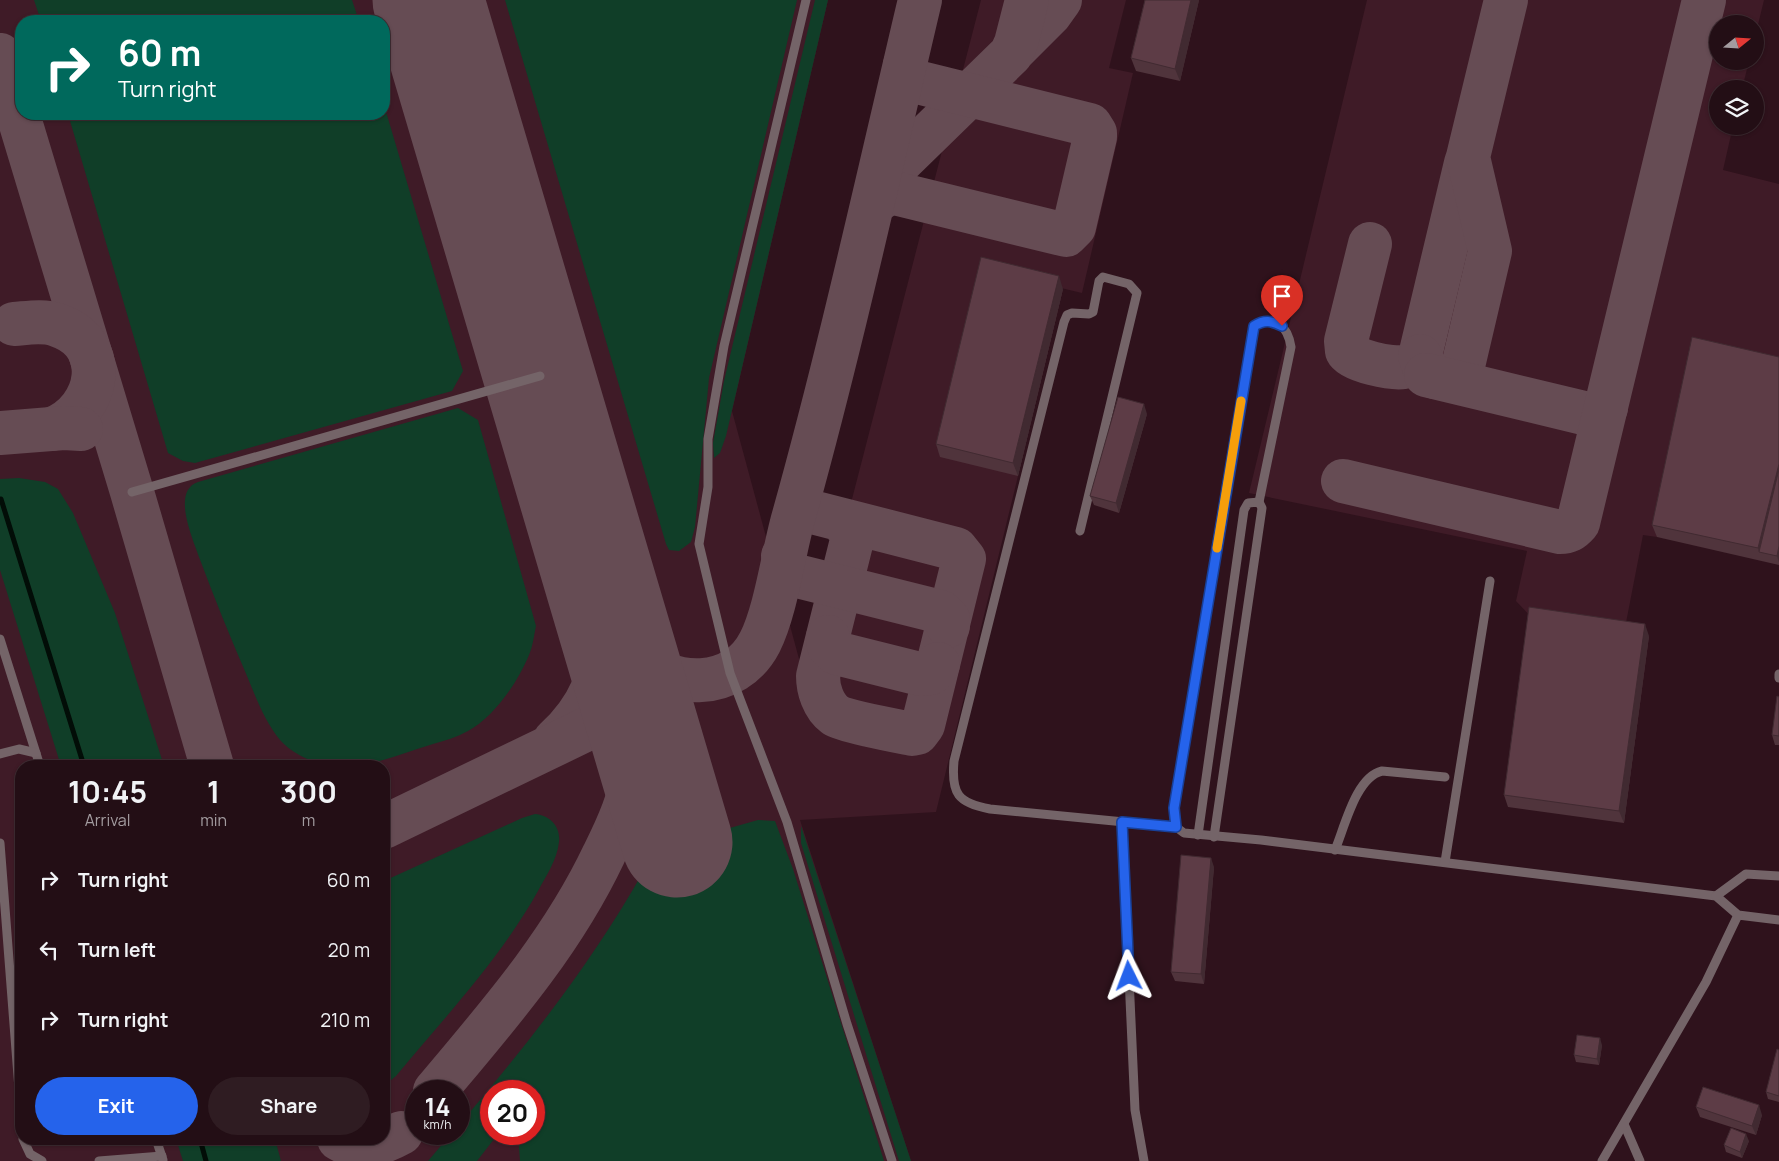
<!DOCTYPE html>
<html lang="en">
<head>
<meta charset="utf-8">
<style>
	body { margin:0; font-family:Manrope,sans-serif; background:#2f1c22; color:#f1f3f6; height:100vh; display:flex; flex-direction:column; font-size:19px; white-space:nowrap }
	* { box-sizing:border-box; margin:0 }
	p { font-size:16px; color:#a39ca0 }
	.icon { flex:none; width:28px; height:28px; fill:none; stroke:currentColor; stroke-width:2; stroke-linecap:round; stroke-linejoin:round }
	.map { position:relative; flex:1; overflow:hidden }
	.side { position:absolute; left:15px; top:760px; width:375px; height:385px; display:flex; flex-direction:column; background:#230e15; border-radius:20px; box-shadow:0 1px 4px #0004,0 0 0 1px #402e34 }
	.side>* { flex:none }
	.top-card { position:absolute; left:15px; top:15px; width:375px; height:105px; border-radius:20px; box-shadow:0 1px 4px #0004,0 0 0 1px #402e34; background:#00695c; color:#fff; overflow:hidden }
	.needle { width:32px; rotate:72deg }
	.buttons { position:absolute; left:1709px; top:15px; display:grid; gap:10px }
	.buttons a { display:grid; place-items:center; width:55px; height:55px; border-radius:50%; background:#230e15; box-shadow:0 1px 4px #0004,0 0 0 1px #402e34; font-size:25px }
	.speed { position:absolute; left:405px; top:1080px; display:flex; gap:10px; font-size:25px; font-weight:700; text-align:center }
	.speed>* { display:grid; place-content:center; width:65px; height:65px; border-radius:50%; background:#230e15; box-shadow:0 1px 4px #0004,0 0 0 1px #402e34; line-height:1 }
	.speed small { font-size:12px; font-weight:400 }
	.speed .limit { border:8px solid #d22; background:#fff; color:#111 }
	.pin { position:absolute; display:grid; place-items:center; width:42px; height:42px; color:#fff; margin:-51px -21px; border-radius:50% 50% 50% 0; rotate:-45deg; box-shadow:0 0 5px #0007 }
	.pin .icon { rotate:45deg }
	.me { position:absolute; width:55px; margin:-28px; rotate:357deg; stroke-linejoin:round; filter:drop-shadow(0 0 4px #0008) }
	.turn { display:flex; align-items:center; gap:18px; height:105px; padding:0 20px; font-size:22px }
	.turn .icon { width:65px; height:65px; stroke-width:2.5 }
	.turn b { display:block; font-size:35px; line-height:42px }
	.eta { display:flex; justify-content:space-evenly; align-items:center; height:85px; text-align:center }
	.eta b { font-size:30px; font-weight:700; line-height:35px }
	.button { display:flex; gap:10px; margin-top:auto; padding:10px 20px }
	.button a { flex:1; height:58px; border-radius:30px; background:#2563eb; color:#fff; font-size:20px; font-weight:700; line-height:58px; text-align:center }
	.button a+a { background:#2f1c22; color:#f1f3f6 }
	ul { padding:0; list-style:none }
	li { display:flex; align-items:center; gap:15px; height:70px; padding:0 20px }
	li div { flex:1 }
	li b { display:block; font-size:19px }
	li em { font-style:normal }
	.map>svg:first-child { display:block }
	.built { fill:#3f1b27; fill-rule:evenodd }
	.green { fill:#103e28 }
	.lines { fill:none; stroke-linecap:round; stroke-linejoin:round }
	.stream { stroke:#020d07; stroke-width:5 }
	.taxiway { stroke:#664c54; stroke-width:44 }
	.runway { stroke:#664c54; stroke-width:111 }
	.lane { stroke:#746468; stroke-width:9 }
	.wall { fill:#50343c }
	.shaded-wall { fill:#412a31 }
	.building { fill:#5d3c46; stroke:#412a31 }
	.route-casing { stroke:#184099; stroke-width:12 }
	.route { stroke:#2563eb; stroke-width:9 }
	.slow { stroke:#f59e0b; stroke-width:9 }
</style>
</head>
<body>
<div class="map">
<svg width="1779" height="1161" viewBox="0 0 1779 1161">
	<rect width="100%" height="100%" fill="#2f121c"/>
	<g class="built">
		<path d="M0,0H828L732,411L805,681L981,0H1126L1109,68L1133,73L1082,293L986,270L1018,476L936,812L800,820L911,1161H0ZM21,21H384V114H21ZM21,766H384V1139H21ZM416,1091H459V1134H416ZM491,1091H534V1134H491Z"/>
		<polygon points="1367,0 1764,0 1755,37 1755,24 1718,24 1718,61 1749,61 1742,89 1718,89 1718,126 1733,126 1723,170 1779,184 1779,368 1657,537 1643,535 1624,633 1534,620 1516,601 1527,551 1249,493"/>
	</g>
	<g class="green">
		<polygon points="34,0 352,0 359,21 41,21"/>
		<polygon points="505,0 797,0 709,378 695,527 691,542 679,551 669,550 666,544"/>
		<polygon points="815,0 828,0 726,436 720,453 714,458 713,443 724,381"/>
		<polygon points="384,105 463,371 452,391 195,463 183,461 168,453 68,114 384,114"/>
		<path d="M458,408L478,420L536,626C534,635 533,646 529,655C518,682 494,717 468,731C457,737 444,741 433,744C402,753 366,770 333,766C315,764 292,754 280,740C265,722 256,698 247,676C230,637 214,597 199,557C193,539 171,491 198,482Z"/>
		<polygon points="19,478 45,482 58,489 73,513 115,613 164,766 61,766 0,570 0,479"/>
		<path d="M535,814C549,815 561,826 559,842C557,860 546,876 538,891C500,959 445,1017 396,1076L384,1086V881L522,818Z"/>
		<path d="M758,820L775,821L793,869L884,1161H520L518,1134H534V1091H491V1134H498L477,1161H428L451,1134H459V1125C526,1046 592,963 643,872L638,854Z"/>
		<polygon points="801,826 911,1161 899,1161 801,843"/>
		<polygon points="176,1139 275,1139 281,1161 183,1161"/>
	</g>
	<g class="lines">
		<g class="stream">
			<polyline points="1,499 84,766"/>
			<polyline points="200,1139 206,1161"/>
		</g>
		<g class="taxiway">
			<polyline points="1015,49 1050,14 1060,0"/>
			<polyline points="0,55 132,492 212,766"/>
			<polyline points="879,189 889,173 1011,54 1016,43 1027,0"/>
			<polyline points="875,202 890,192 1066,235 1074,227 1095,137 1095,133 1090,125 913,81 905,71 905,65"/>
			<path d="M1370,244L1346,341L1347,351C1352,361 1392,369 1404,367C1412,366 1416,362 1420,356L1466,163"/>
			<path d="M14,324C28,323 43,320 57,325C112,343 101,410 52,429"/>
			<path d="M1420,356L1425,369L1435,377C1446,376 1457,377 1463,366L1490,251L1468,157L1506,0"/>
			<polyline points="1426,375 1592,415 1602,413 1606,408"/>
			<polyline points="0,433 64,428 81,429"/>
			<path d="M1343,481L1560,532C1568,532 1572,530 1578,523L1704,0"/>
			<path d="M799,500L808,511L956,549L964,559L923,725L917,733L912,734C897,731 844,721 835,715C823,706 818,689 818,676L852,540L850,527L842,522"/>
			<polyline points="783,556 787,570 793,575 941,612 948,619 948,626"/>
			<path d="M605,599C613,618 620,638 634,653C670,691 735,691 760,642C776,610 783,555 793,519C841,347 879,173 920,0"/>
			<polyline points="828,637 829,646 836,653 920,674 931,673 938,664"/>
			<path d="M555,740C595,704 610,657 604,603"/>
			<polyline points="384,827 589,728 659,699"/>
			<path d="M435,1091C498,1016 562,943 604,854C618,826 631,797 635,765C637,739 634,712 631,686"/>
			<path d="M339,1139C360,1151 381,1144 401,1133"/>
		</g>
		<polyline class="runway" points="428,0 677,842"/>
		<g class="lane">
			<polyline points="806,0 724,346 708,439 708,487 699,544 730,673 787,822 847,1024 892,1161"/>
			<polyline points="132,492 540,376"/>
			<path d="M1259,502L1291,347C1288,327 1275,313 1254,326L1174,808L1176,827L1184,833L1261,840L1716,896L1738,915L1779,920"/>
			<path d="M1080,531L1137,293L1129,284L1103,277L1099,281L1093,312L1089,314L1072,313L1067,315L1064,322L954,761C951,794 958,803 990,809L1176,827"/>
			<polyline points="0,639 40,766"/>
			<polyline points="1779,674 1779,678"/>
			<polyline points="0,754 19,749 36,753"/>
			<polyline points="1122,821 1135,1110 1144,1161"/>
			<polyline points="1198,835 1244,510 1248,503 1259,502 1262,508 1214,837"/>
			<polyline points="0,843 21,1115"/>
			<path d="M1335,850C1345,826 1356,777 1382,771L1445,777"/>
			<polyline points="1445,862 1490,581"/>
			<polyline points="1716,896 1746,874 1779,876"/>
			<polyline points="1624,1124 1640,1161"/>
			<polyline points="23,1139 30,1154 42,1161"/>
			<polyline points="156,1139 163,1160"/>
			<polyline points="99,1161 162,1156"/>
			<polyline points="1602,1161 1706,982 1738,915"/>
		</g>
	</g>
	<g class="wall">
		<polygon points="1145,0 1199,0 1180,81 1136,71 1131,58"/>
		<polygon points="1063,289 1018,476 940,457 936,444"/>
		<polygon points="1779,357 1779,565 1657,537 1652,525"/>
		<polygon points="1147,414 1119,513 1094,505 1090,496"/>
		<polygon points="1649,636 1624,823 1508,807 1504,795"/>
		<polygon points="1779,697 1779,745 1775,745 1772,735"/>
		<polygon points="1214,867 1204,984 1175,981 1171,972"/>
		<polygon points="1602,1045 1599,1065 1576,1062 1574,1055"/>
		<polygon points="1779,1050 1779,1102 1768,1099 1766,1092"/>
		<polygon points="1696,1107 1762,1115 1756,1135 1700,1117"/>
		<polygon points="1749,1141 1742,1158 1726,1152 1724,1145"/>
	</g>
	<g class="shaded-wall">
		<polygon points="1191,0 1199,0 1180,81 1175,69"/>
		<polygon points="1059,276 1063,289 1018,476 1013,463"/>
		<polygon points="1144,404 1147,414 1119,513 1116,503"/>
		<polygon points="1779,464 1779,495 1759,552 1758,548"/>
		<polygon points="1779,546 1779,562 1777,556"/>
		<polygon points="1645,624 1649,636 1624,823 1619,811"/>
		<polygon points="1211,858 1214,867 1204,984 1201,974"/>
		<polygon points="1600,1038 1602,1045 1599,1065 1597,1059"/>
		<polygon points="1759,1105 1762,1115 1756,1135 1752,1126"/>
		<polygon points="1746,1134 1749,1141 1742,1158 1740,1152"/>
	</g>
	<g class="building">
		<polygon points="1145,0 1191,0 1175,69 1131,58"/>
		<polygon points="981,257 1059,276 1013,463 936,444"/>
		<polygon points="1692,337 1779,357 1779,464 1758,548 1652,525"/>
		<polygon points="1118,397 1144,404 1116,503 1090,496"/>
		<polygon points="1779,469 1779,546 1777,556 1759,552"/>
		<polygon points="1529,607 1645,624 1619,811 1504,795"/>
		<polygon points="1777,696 1779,697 1779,736 1772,735"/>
		<polygon points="1181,855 1211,858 1201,974 1171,972"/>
		<polygon points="1577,1035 1600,1038 1597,1059 1574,1055"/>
		<polygon points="1777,1049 1779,1050 1779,1096 1766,1092"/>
		<polygon points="1703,1087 1759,1105 1752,1126 1696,1107"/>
		<polygon points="1731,1128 1746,1134 1740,1152 1724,1145"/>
	</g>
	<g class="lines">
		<g class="route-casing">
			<path id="route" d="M1129,976L1122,822L1176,827L1174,808L1254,326C1265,319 1271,321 1282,326"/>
		</g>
		<use href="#route" class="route"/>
		<polyline class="slow" points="1217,548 1241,401"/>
	</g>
</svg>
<div class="buttons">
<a><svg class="needle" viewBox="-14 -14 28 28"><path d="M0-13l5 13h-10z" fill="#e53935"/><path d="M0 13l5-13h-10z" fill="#a39ca0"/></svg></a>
<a><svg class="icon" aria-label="layers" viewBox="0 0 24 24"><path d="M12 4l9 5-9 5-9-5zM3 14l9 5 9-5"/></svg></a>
</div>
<div class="speed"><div>14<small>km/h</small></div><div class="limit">20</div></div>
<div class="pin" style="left:1282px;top:326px;background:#d93025"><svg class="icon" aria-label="arrive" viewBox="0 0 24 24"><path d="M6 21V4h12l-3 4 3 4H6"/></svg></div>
<svg class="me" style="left:1129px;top:976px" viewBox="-20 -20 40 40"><path d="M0-17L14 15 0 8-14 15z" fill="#2563eb" stroke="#fff" stroke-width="4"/></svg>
<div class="top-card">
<div class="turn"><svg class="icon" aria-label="right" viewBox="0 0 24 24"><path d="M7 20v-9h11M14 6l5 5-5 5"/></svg><div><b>60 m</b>Turn right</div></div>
</div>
<section class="side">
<div class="eta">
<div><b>10:45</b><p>Arrival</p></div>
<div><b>1</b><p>min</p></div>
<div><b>300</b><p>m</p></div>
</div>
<ul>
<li><svg class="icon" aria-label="right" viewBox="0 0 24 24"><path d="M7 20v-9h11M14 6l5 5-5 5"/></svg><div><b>Turn right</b></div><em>60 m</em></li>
<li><svg class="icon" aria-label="left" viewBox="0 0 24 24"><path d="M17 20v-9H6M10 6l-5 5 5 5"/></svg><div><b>Turn left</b></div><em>20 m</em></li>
<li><svg class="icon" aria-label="right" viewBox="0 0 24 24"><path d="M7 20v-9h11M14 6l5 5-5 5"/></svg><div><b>Turn right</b></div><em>210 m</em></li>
</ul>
<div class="button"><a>Exit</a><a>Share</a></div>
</section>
</div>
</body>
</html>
